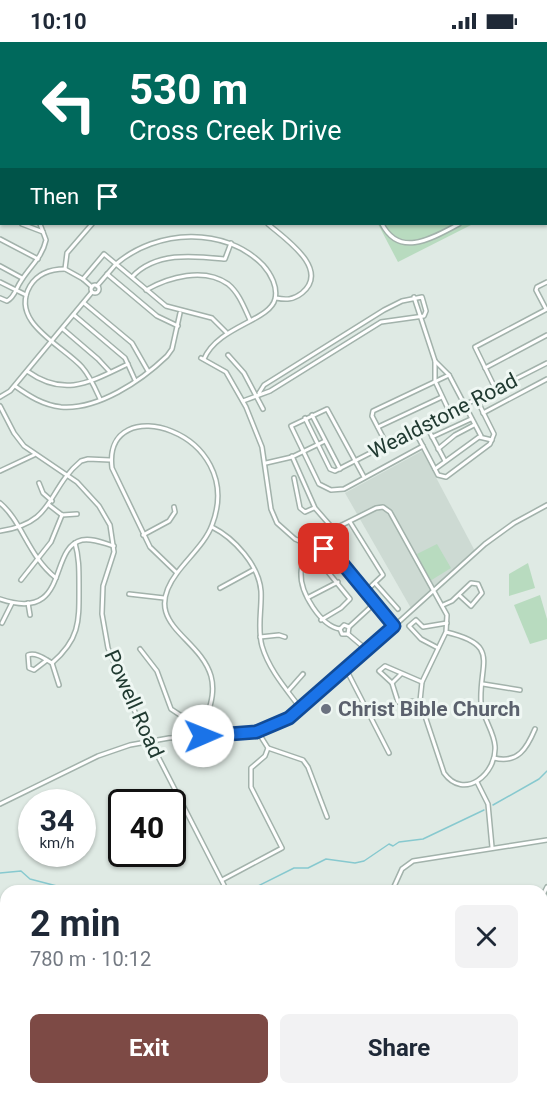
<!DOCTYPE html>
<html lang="en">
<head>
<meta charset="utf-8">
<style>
	body { margin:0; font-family:Roboto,sans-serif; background:#f2f2f3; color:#1f2937; height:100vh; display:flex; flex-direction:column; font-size:22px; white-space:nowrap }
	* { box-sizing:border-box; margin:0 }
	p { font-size:20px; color:#747a83 }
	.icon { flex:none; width:33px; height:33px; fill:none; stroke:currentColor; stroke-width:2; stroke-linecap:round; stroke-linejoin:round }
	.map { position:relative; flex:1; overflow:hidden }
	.details { position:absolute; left:0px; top:843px; width:548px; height:210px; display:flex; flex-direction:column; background:#fff; border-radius:18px 18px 0 0; box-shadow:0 2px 4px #0004 }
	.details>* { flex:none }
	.hud { position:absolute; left:0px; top:0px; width:548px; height:183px; box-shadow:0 2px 4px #0004; background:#00695c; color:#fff; overflow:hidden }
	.speed { position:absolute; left:18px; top:747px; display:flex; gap:12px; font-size:30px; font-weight:700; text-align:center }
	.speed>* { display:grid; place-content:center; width:78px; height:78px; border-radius:50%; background:#fff; box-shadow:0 2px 4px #0004; line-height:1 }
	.speed small { font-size:15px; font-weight:400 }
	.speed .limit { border:3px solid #111; border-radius:9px; background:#fff; color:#111 }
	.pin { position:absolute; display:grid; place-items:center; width:51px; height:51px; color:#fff; margin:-26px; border-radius:12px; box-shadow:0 3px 9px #0006 }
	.me { position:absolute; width:66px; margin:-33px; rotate:89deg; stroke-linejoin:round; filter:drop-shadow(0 0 4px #0008) }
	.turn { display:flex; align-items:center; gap:21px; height:126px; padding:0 30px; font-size:27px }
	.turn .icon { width:78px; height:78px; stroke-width:2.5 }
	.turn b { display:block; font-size:42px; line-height:51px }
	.then { display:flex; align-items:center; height:57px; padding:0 30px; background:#0003; gap:12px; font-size:22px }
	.round { display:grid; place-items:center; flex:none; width:63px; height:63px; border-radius:9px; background:#f2f2f3 }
	.headline { display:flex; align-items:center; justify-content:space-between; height:102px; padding:0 30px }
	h1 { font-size:36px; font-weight:700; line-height:45px }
	.cta { display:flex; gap:12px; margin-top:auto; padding:12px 30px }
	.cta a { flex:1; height:69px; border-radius:9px; background:#7d4a45; color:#fff; font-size:24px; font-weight:700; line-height:69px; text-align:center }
	.cta a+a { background:#f2f2f3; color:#1f2937 }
	.status { display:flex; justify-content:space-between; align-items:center; height:42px; padding:0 30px; background:#fff; direction:ltr }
	.status svg { height:16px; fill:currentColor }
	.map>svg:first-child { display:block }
	.built { fill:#cddad3 }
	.green { fill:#b8dbbf }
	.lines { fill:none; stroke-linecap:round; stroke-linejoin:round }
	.stream { stroke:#87c9cf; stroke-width:1.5 }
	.minor-casing { stroke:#a2b2ab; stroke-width:6 }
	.highway-casing { stroke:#bcc4c1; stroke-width:8 }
	.minor { stroke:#fff; stroke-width:3 }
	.highway { stroke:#2d6556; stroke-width:5 }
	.route-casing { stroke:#114b97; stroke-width:15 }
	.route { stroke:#1a73e8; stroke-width:10 }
	.worship-dot { fill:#6b7280; stroke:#eff7f3; stroke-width:2 }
	.labels { text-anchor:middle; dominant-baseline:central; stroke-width:6; stroke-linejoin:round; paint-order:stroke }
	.street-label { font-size:21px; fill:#203a31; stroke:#eff7f3 }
	.worship-label { font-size:21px; font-weight:bold; fill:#5b616d; stroke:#eff7f3; text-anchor:start }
</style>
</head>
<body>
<div class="status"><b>10:10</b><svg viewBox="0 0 49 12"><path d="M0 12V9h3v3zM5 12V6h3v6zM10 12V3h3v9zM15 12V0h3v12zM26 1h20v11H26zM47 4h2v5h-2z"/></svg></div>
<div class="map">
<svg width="547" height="1053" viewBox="0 0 547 1053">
	<rect width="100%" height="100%" fill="#dfeae4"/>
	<polygon class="built" points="422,409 476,511 412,568 345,451"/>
	<g class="green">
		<polygon points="282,0 449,0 452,1 283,2"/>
		<polygon points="378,182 473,182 398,220"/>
		<polygon points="437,502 451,526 430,539 417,512"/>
		<polygon points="528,521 535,546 509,554 509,532"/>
		<polygon points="540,553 547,577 547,597 530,602 514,563"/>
		<polygon points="330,1047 435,1047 422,1053 333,1053"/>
	</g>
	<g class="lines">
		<g class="stream">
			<polyline points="247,0 247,2"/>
			<polyline points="429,0 433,2"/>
			<polyline points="7,2 8,0"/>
			<polyline points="297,2 298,0"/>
			<polyline points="0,12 2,10"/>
			<polyline points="546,117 547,117"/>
			<polyline points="493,763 539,737 547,729"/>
			<polyline points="0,831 21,829 30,837 76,849"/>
			<polyline points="248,849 294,826 308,826 326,817 355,821 364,819 389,802 393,804 399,800 423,797 484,768"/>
			<polyline points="238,1047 239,1053"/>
		</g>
		<g class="minor-casing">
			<g id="minor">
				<polyline points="25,0 29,2"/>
				<polyline points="302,0 303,2"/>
				<polyline points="535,0 536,2"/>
				<polyline points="546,14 547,15"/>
				<polyline points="0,142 2,142"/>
				<polyline points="0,157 2,157"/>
				<polyline points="0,170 2,171"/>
				<polyline points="546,171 547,172"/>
				<polyline points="22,182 43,190"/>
				<path d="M268,182C284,196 331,227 302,251C293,258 286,258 276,256"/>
				<path d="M382,182C400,217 434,195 459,182"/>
				<polyline points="0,197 38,217"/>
				<polyline points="0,224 22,236"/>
				<path d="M65,227C50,227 38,231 30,244C9,280 62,303 82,325C90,334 95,346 100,357"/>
				<polyline points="107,232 157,274 178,284"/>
				<path d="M132,235C156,209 195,214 225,217L231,201"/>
				<polyline points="83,237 65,227 67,211 92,182"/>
				<polyline points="0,240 26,253"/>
				<circle cx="95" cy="247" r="4"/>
				<polyline points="92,245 83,237 104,212 116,222 97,244"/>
				<path d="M146,248C169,235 204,225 228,242C239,251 244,265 250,278"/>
				<polyline points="414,255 435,319 449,333 481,394"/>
				<path d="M0,256L7,259C15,255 16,246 21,239C30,224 42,216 46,198L40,182"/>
				<polyline points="84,261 132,301 148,329"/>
				<polyline points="546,267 536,248 537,245 547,240"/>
				<polyline points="74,273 125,316 135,338"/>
				<polyline points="63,287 98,317 110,330"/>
				<polyline points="228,313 244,331 263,367"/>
				<polyline points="201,316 226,330 246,365 262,405 271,467 277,481 295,497 337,515 394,584"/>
				<path d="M204,317C218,284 270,279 275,257C278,245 271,232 263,223C225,184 157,187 116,222L166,264L212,276L226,290"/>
				<polyline points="435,319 435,339 450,371"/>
				<polyline points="485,326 547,293"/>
				<path d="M27,329C65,356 90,340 128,322"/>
				<path d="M15,344C29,354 43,363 61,365C98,368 141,339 167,314L172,307L180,271"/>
				<polyline points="496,348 475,305 547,267"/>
				<polyline points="0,355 10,349 92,250"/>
				<polyline points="243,359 270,349 381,280 424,274 426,269 422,255 402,259 384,268 264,343 259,351"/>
				<polyline points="0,364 14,391 24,404 77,440 99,464 110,483 114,510 103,544 102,572 108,606 129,658 227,849"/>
				<polyline points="483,371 547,337"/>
				<polyline points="312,373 340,427"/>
				<polyline points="305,376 330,427 335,429 547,321"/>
				<polyline points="426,383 445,419"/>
				<polyline points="378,385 442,355"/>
				<polyline points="415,389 438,433 446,435 490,402 494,392 477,358"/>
				<polyline points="432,395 471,377"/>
				<polyline points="387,403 372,374 373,369 449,333"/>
				<polyline points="438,407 455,393 474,383"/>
				<polyline points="292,414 315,466 335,489"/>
				<polyline points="266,421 292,415 325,399"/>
				<polyline points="435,427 479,395 492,398"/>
				<polyline points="0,429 34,413"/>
				<polyline points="364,435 327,367 291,384 319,442 331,448 344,447 423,404"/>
				<polyline points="294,436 300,466 305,470 314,466"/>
				<polyline points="39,441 43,451 52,459"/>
				<path d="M0,461C22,479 28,514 56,536"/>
				<polyline points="49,463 62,473"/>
				<polyline points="62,473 77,472"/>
				<polyline points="350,480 383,533 365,550"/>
				<path d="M212,485C234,496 259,523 261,549C262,567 257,586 262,604C269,628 287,648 301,667"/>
				<path d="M0,489C56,481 46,448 81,419L88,417L110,418"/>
				<polyline points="143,493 169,479 175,470 174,465"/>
				<path d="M308,503C307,512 301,521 301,531C300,551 321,584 340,587"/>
				<path d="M324,507L340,484L376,466L383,465L390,470L447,573L446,590L422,640L420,659L444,731C464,759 497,732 495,704C494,689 482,675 481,660C479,620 501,603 446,590"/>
				<polyline points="304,516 324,525 350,557 341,566 321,578"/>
				<path d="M177,531C188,516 206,500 212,483C248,389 102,346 112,426L150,505L177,531C139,582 199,593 211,634C217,656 205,673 203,694"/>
				<polyline points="21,538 51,500 62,473"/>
				<polyline points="375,541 398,567"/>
				<polyline points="220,546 253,528"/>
				<polyline points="129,552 164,556"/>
				<polyline points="309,555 338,540"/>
				<path d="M0,557C71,581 47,506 82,498C93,496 103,501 114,504"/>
				<polyline points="28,561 30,573"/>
				<polyline points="443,563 452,559 471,541 478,542 482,551 471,564 459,553"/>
				<polyline points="2,581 12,561"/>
				<polyline points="349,585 374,562"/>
				<polyline points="340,587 344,583 349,585 348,592"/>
				<polyline points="340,587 342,592 348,592"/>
				<polyline points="348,592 367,608"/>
				<polyline points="260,595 279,593 285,595"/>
				<polyline points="438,606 421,597 409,584 416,578 423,585 447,581"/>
				<polyline points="140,607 157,629 171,667 180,673 205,676"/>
				<path d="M47,618L34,628L29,626L28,613C36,610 45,617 52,621"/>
				<path d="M52,621C81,596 79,578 79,542C79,527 79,515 75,501"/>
				<polyline points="52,621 59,643"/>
				<polyline points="346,627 389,711"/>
				<polyline points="392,641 401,632"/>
				<polyline points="483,642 520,648"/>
				<polyline points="288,649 303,632"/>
				<polyline points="420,659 398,660 392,641 379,629 385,624 422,640"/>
				<polyline points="268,706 303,718 308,725 327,775"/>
				<path d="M494,716C518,722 527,706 535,687"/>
				<polyline points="477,740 488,762 492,805"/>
				<polyline points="0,762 98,714 130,703 169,696 247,692 280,681 307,663 485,502 514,481 547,463"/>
				<polyline points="222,838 282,806 251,745 251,726 265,714 268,706 258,690"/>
				<polyline points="523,846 530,849"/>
				<polyline points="392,849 402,827 413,819 547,798"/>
				<polyline points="542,855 547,845"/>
				<polyline points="542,865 547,875"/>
				<polyline points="542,924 547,928"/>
				<polyline points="0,1021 6,1022"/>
				<polyline points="542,1024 547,1034"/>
				<polyline points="145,1047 148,1053"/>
				<polyline points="213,1047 214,1053"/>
				<polyline points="290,1047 293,1053"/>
				<polyline points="327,1047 329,1053"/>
				<polyline points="508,1047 513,1053"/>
				<polyline points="56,1053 57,1047"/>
				<polyline points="465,1053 476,1047"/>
				<polyline points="537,1053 547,1047"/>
			</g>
		</g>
		<g class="highway-casing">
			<g id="highway">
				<polyline points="468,0 471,2"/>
				<polyline points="478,0 481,2"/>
				<polyline points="546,40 547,40"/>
				<polyline points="546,46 547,46"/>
			</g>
		</g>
		<use href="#minor" class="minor"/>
		<use href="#highway" class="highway"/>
	</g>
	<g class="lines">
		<g class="route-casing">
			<polyline id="route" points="203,694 256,690 289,676 394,584 337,515 324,507"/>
		</g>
		<use href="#route" class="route"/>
	</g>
	<circle class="worship-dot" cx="326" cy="667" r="6"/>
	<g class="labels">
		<g class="street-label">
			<text transform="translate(443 374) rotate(-27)">Wealdstone Road</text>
			<text transform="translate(134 662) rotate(66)">Powell Road</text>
		</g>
		<g class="worship-label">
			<text x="338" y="667">Christ Bible Church</text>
		</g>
	</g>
</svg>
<div class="speed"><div>34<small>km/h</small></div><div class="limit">40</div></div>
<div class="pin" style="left:324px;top:507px;background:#d93025"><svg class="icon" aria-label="arrive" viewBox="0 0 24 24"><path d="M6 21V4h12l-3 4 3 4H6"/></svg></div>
<svg class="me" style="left:203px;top:694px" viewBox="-20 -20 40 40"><circle r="19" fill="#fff"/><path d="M0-13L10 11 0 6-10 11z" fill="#1a73e8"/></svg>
<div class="hud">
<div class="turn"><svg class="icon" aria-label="left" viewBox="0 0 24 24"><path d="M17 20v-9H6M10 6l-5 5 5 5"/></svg><div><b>530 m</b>Cross Creek Drive</div></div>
<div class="then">Then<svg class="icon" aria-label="arrive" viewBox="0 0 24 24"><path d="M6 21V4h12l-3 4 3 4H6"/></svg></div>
</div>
<section class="details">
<div class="headline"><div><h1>2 min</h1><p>780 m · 10:12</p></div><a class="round"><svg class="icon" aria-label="close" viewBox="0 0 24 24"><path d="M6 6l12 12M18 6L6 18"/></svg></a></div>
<div class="cta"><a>Exit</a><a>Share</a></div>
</section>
</div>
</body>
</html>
